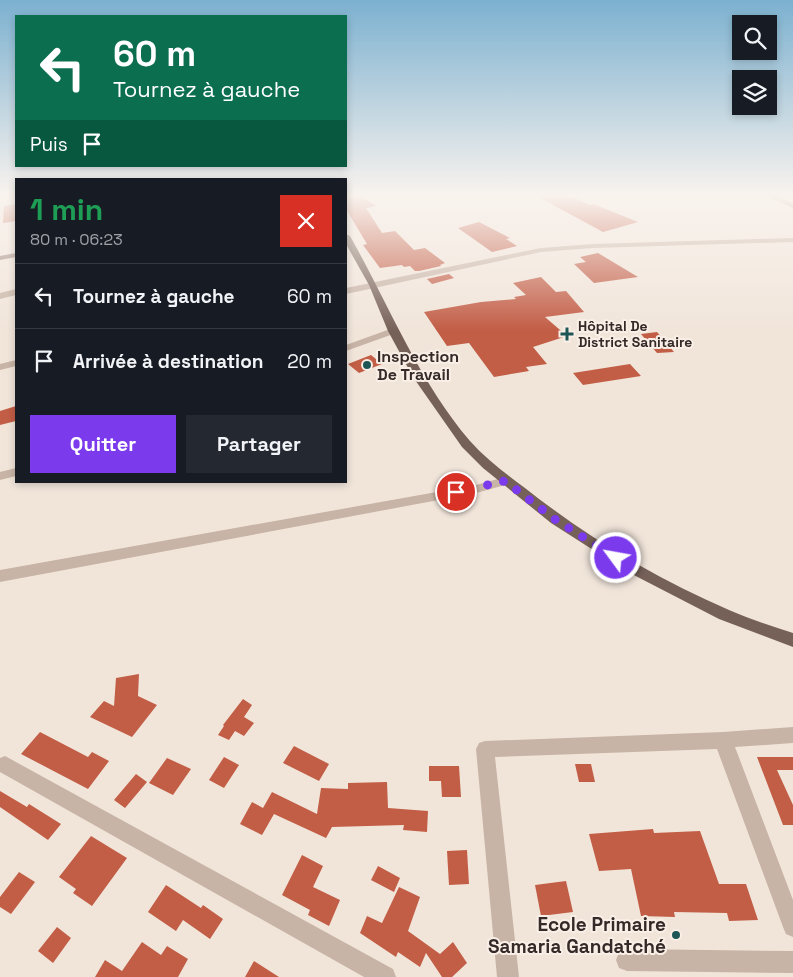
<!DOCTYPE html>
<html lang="fr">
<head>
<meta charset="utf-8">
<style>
	body { margin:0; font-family:"Space Grotesk",sans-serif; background:#242831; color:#f1f3f6; height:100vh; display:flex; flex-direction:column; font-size:19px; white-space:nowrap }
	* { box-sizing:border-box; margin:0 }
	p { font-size:16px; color:#9ea1a6 }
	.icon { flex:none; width:28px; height:28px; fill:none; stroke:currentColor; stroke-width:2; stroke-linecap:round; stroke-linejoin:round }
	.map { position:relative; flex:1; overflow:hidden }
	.details { position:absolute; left:15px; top:178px; width:332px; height:305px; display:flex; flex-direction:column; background:#171b24; border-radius:0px; box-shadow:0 2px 8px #0003 }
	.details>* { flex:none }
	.guide { position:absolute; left:15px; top:15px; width:332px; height:152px; border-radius:0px; box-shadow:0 2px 8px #0003; background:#0b6e4f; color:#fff; overflow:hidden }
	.buttons { position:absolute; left:732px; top:15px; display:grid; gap:10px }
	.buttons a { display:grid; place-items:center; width:45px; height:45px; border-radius:0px; background:#171b24; box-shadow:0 2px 8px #0003; font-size:25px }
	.pin { position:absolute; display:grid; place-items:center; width:42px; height:42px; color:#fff; margin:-21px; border:2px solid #fff; border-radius:50%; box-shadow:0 1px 5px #0007 }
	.me { position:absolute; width:55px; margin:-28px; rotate:302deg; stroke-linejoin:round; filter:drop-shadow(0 0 4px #0008) }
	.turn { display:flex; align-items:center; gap:18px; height:105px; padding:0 15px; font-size:22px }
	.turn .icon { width:65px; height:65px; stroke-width:2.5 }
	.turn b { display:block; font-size:35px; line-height:42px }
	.then { display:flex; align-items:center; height:48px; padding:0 15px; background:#0003; gap:10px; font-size:19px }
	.round { display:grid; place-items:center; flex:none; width:52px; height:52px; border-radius:0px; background:#242831 }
	.overview { display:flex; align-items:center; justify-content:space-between; height:85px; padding:0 15px }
	h1 { font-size:30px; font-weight:700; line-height:38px; color:#1e9e55 }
	.button { display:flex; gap:10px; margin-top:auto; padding:10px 15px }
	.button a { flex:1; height:58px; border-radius:0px; background:#7c3aed; color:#fff; font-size:20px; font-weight:700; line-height:58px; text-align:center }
	.button a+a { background:#242831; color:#f1f3f6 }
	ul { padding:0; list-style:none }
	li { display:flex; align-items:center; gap:15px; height:65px; padding:0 15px; border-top:1px solid #363941 }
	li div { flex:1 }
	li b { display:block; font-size:19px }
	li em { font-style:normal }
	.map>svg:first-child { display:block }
	.building { fill:#c25d46 }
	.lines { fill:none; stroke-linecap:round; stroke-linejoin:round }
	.street { fill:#c8b4a6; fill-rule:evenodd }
	.secondary { fill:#9c8378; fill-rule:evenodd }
	.primary { fill:#766158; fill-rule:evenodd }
	.route { stroke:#7c3aed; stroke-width:9; stroke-dasharray:0 16.2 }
	.poi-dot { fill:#1e5555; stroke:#f9efe6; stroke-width:2 }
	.labels { text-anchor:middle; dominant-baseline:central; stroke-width:4; stroke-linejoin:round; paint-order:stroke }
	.far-poi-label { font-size:14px; font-weight:bold; fill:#352a27; stroke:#f9efe6; text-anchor:start }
	.poi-label { font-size:16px; font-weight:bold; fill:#352a27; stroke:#f9efe6; text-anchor:start }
	.near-poi-label { font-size:19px; font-weight:bold; fill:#352a27; stroke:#f9efe6; text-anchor:end }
</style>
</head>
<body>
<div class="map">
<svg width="793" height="977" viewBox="0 0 793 977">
	<rect width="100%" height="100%" fill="#f1e5da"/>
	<g class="building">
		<polygon points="346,194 359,194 376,206 366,208 382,233 395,231 414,250 425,248 445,263 440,265 441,266 419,271 415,271 410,266 404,267 402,265 380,268 363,245 367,244 346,209"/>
		<polygon points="533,194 567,194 590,205 593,204 638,222 603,232"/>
		<polygon points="16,204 16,221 3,223 4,206"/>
		<polygon points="479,222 510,238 506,239 517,246 492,252 458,228"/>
		<polygon points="598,253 638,277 594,283 574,264 586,262 580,257"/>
		<polygon points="449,274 454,278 432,284 427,279"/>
		<polygon points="541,277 556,292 566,291 584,312 545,317 567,336 533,347 547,364 526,367 529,371 494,377 469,343 447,346 424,312 481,302 516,299 514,297 526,295 513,283"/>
		<polygon points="657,332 674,352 657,353 641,334"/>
		<polygon points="371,355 382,364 359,373 348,364"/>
		<polygon points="630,364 641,376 583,385 573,373"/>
		<polygon points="16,406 16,421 0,425 0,411"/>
		<polygon points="139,674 138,696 157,705 132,737 90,717 104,701 114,706 116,678"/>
		<polygon points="243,699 252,705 244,717 254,723 244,736 235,731 229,740 218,735 224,726 223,725"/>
		<polygon points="40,732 88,757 92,752 109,761 88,789 21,754"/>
		<polygon points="294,746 329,764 319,781 283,763"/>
		<polygon points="224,757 239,765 224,788 209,780"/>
		<polygon points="757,757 793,757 793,770 777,770 793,805 793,825 783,825"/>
		<polygon points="167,758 191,769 173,795 149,783"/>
		<polygon points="575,764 591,764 595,782 579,782"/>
		<polygon points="429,766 459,766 461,797 442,797 441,781 429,781"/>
		<polygon points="136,774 147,782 125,808 114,800"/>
		<polygon points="387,782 388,808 428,811 427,832 403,830 404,825 332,827 326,838 274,814 262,835 240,824 252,802 263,808 272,792 317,814 321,788 348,789 348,783"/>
		<polygon points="0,791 27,807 29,804 61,824 48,840 0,807"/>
		<polygon points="653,829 654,833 700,831 719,884 746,884 758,920 729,921 727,913 674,912 675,917 641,916 631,869 599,871 589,834"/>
		<polygon points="91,836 127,858 92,906 73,893 76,889 59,877"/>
		<polygon points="467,850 469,884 449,885 447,851"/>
		<polygon points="302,855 323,866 313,887 340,900 329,926 308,915 310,910 282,895"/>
		<polygon points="378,866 400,878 394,892 371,880"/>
		<polygon points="19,872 35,882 11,914 0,907 0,897"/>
		<polygon points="566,881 573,912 541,916 535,885"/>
		<polygon points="166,885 201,908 203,905 223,919 210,939 183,920 176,931 148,912"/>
		<polygon points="399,887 420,897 408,931 440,954 453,942 467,963 452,977 442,977 426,953 420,967 398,952 396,957 360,933 367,916 382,923"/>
		<polygon points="57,927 71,938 53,963 38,951"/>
		<polygon points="142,942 161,955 167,946 188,959 178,977 95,977 105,960 122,971"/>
		<polygon points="254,961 279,977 245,977"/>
	</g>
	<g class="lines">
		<g class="street">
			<polygon points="793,238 793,242 593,248 541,252 346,294 346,288 541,248 593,244"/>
			<polygon points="16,289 16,295 0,299 0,293"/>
			<polygon points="393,328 396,329 396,333 346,351 346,345"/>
			<polygon points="16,360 16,366 0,370 0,364"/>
			<polygon points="16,468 16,476 0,480 0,472"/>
			<polygon points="505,477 511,481 509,484 476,493 0,582 0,570 476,485"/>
			<polygon points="793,727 793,743 735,747 793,900 793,937 786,934 783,927 717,749 495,757 519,977 497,977 476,749 479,743 485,741 723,732"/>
			<polygon points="5,756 393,969 396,977 364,977 0,772 0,758"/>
			<polygon points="627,949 793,951 793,973 627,971 619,968 616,960 619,952"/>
		</g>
		<g class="secondary">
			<polygon points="761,194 771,194 793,203 793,208"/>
			<polygon points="16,253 16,257 0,260 0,256"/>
		</g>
		<path class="primary" d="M346,234L350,236C389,305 418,380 470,441C486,459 506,474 525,488C587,537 657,579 729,610C749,619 772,626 793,633V647L719,619L626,571L551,523L483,468L462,447L413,377L388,331L369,285L346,244Z"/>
	</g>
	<linearGradient id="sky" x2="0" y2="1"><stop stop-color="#7cb1d0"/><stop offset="0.59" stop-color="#f9f3ee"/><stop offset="1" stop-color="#f9f3ee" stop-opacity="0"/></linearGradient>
	<rect width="793" height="331" fill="url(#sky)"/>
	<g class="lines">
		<polyline class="route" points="456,492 505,481 556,520 616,558"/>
	</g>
	<g class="poi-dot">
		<path d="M564.5 326.5h5v5h5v5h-5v5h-5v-5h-5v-5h5z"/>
		<circle cx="367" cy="365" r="5"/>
		<circle cx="676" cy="935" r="5"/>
	</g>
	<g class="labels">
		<g class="far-poi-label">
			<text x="578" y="326">Hôpital De<tspan x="578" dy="16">District Sanitaire</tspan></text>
		</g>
		<g class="poi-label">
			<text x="377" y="356">Inspection<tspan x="377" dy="18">De Travail</tspan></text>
		</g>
		<g class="near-poi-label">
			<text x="666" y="924">Ecole Primaire<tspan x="666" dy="22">Samaria Gandatché</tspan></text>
		</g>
	</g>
</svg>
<div class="buttons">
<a><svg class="icon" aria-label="search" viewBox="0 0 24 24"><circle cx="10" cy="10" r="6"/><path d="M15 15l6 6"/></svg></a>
<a><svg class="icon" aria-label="layers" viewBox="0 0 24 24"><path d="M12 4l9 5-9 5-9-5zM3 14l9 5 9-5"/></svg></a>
</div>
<div class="pin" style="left:456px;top:492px;background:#d93025"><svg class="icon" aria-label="arrive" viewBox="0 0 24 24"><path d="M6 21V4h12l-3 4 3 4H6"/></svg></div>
<svg class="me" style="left:616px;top:558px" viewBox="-20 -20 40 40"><circle r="17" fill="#7c3aed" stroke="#fff" stroke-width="3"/><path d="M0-11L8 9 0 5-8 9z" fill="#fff"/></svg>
<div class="guide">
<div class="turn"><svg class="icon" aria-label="left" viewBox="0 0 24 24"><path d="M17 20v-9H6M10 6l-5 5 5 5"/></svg><div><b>60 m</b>Tournez à gauche</div></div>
<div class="then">Puis<svg class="icon" aria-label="arrive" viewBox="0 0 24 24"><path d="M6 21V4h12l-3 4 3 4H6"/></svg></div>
</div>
<section class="details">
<div class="overview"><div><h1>1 min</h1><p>80 m · 06:23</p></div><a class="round" style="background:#d93025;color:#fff"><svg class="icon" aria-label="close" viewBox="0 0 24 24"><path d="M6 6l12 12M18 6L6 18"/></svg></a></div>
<ul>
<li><svg class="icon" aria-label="left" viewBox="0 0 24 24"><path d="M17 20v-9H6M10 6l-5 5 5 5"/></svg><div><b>Tournez à gauche</b></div><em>60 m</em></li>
<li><svg class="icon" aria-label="arrive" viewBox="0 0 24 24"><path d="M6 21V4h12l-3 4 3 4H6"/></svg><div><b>Arrivée à destination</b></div><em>20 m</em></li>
</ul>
<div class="button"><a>Quitter</a><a>Partager</a></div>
</section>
</div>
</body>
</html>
